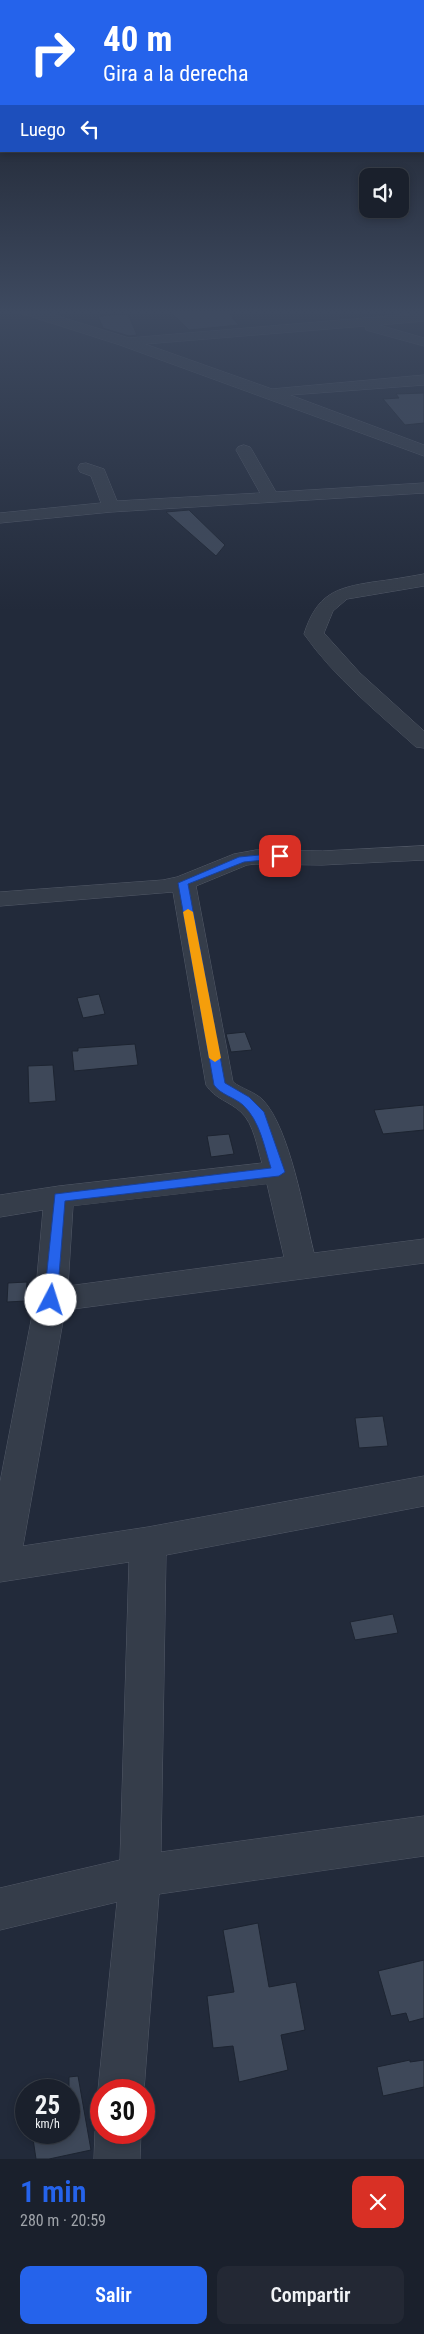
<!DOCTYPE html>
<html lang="es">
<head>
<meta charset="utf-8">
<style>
	body { margin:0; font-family:"Roboto Condensed",sans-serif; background:#232834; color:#f1f3f6; height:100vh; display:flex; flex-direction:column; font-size:19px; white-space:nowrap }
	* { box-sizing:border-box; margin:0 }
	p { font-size:16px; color:#9fa3a9 }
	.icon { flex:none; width:28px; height:28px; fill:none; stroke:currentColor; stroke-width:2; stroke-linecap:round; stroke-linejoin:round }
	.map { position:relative; height:2159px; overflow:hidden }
	.panel { display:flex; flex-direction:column; background:#1a202c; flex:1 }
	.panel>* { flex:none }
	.hud { position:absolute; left:0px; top:0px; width:425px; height:152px; box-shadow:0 2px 8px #0003,0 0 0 1px #383e48; background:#2563eb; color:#fff; overflow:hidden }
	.buttons { position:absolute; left:359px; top:168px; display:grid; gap:10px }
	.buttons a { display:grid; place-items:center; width:50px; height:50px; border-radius:10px; background:#1a202c; box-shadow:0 2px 8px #0003,0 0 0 1px #383e48; font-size:25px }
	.speed { position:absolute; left:15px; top:2079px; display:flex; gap:10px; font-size:25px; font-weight:700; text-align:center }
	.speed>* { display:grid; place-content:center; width:65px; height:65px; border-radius:50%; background:#1a202c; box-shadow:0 2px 8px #0003,0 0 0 1px #383e48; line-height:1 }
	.speed small { font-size:12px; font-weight:400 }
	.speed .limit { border:8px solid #d22; background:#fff; color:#111 }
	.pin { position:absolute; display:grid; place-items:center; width:42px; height:42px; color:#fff; margin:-21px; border-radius:10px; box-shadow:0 2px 8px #0006 }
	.me { position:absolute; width:55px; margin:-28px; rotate:5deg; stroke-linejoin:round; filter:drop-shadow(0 0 4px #0008) }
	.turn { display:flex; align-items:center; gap:18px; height:105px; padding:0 20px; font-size:22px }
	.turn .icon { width:65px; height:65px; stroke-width:2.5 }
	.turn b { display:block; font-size:35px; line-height:42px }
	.then { display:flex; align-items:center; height:48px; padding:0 20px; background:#0003; gap:10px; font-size:19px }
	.round { display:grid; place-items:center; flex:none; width:52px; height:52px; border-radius:10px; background:#232834 }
	.overview { display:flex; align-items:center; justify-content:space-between; height:85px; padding:0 20px }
	h1 { font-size:30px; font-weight:600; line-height:38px; color:#2563eb }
	.primary-button { display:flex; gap:10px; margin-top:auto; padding:10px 20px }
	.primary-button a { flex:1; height:58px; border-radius:10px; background:#2563eb; color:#fff; font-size:20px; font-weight:600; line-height:58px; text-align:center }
	.primary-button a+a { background:#232834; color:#f1f3f6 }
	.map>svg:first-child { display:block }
	.building { fill:#3e4859; stroke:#1d2431 }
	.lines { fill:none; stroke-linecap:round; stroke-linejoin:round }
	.minor-casing { stroke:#535a68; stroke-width:1 }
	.minor { fill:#353d4a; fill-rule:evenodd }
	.route { fill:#2563eb; stroke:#184099 }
	.slow { fill:#f59e0b }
</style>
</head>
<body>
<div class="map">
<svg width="424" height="2159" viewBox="0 0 424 2159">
	<rect width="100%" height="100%" fill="#222a3a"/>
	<g class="building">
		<polygon points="168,309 225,309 239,325 189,330"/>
		<polygon points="128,314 137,335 129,336 103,328 98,316"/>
		<polygon points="424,393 424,423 405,425 383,399 399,398 396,394"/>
		<polygon points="189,510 225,545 216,556 166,512"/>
		<polygon points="99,994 105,1014 83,1018 77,998"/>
		<polygon points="245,1032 252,1050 231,1052 226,1034"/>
		<polygon points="135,1044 138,1065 74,1071 72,1051 78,1051 78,1048"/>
		<polygon points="53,1065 56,1101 29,1103 28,1066"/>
		<polygon points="424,1105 424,1130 383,1134 374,1110"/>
		<polygon points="229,1134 234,1154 211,1157 207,1136"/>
		<polygon points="27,1282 26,1301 7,1302 8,1283"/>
		<polygon points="383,1416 388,1446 359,1448 355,1418"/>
		<polygon points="393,1614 398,1633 355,1640 350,1622"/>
		<polygon points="258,1923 269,1987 296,1982 305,2030 281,2035 288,2070 239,2082 233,2046 213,2048 207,1996 234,1992 223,1930"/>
		<polygon points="424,1960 424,2018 409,2022 406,2013 391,2016 378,1971"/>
		<polygon points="410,2060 410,2062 424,2060 424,2087 383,2096 377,2067"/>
		<polygon points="78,2076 91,2150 49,2159 36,2159 32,2132 69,2132 69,2077"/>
	</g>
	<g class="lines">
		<g class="minor-casing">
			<g id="minor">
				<polygon points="15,309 35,309 129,338 424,313 424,321 379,325 424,338 424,346 366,330 365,326 145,344 272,389 424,375 424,385 290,395 424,445 424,456 120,345 17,312"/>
				<polygon points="244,445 250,447 252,450 276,492 424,483 424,493 111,512 0,523 0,513 101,503 91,476 80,472 78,468 80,464 86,463 104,469 117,501 260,493 236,450 238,447"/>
				<path d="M424,574V586L347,599L333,611L324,633L360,673L424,731V748L416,747C377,712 334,677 304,634C317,594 335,588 373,582C390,580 407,577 424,574Z"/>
				<path d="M424,846V860L322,865L256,864L247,865L196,886L233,1082C242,1089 255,1092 263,1100C290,1129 304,1213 314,1253L424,1239V1263L65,1310L23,1546L148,1527L424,1476V1506L166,1555L161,1852L424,1816V1856L159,1894L144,2090H101V2097L98,2090L117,1902L0,1930V1888L120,1860L129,1562L0,1582V1482L35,1300L43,1210L0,1217V1195L59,1186L262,1163C257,1147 254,1124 241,1112C229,1101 215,1099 206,1085L173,892L0,906V892L163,880L177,877L234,854L256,850L322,851ZM267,1184L284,1257L68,1286L73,1206Z"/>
				<polygon points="101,2117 101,2132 141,2132 140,2159 94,2159 95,2132"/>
			</g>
		</g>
		<use href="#minor" class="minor"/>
	</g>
	<linearGradient id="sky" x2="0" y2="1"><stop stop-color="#131720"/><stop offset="0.51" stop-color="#3e4a60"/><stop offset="1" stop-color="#3e4a60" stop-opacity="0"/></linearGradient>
	<rect width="424" height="611" fill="url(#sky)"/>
	<path class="route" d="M280,853L285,856L284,858L244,862L188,884L225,1083L249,1097L264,1112L285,1172L279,1176L65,1201L57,1300L55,1304H46L44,1300L55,1194L271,1168C264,1146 260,1121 243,1105C234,1097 221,1095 214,1085L178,883L239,857Z"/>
	<polygon class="slow" points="188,909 193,912 221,1058 215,1062 209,1058 183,912"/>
</svg>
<div class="buttons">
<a><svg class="icon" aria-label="sound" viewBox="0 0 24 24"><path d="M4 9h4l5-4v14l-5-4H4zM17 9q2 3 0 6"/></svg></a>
</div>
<div class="speed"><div>25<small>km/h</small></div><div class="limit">30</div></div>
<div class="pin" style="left:280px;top:856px;background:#d93025"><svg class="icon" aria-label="arrive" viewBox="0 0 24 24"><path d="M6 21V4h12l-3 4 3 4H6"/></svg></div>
<svg class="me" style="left:51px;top:1300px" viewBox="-20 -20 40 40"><circle r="19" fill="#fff"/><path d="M0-13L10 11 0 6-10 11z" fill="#2563eb"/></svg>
<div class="hud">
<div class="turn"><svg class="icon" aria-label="right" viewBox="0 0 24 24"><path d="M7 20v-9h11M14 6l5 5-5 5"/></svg><div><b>40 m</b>Gira a la derecha</div></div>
<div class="then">Luego<svg class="icon" aria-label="left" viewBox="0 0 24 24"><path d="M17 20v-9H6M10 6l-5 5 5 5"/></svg></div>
</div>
</div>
<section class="panel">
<div class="overview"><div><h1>1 min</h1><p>280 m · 20:59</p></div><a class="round" style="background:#d93025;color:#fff"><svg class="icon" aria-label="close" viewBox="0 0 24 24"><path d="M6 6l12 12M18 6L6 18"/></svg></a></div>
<div class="primary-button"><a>Salir</a><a>Compartir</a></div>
</section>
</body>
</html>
